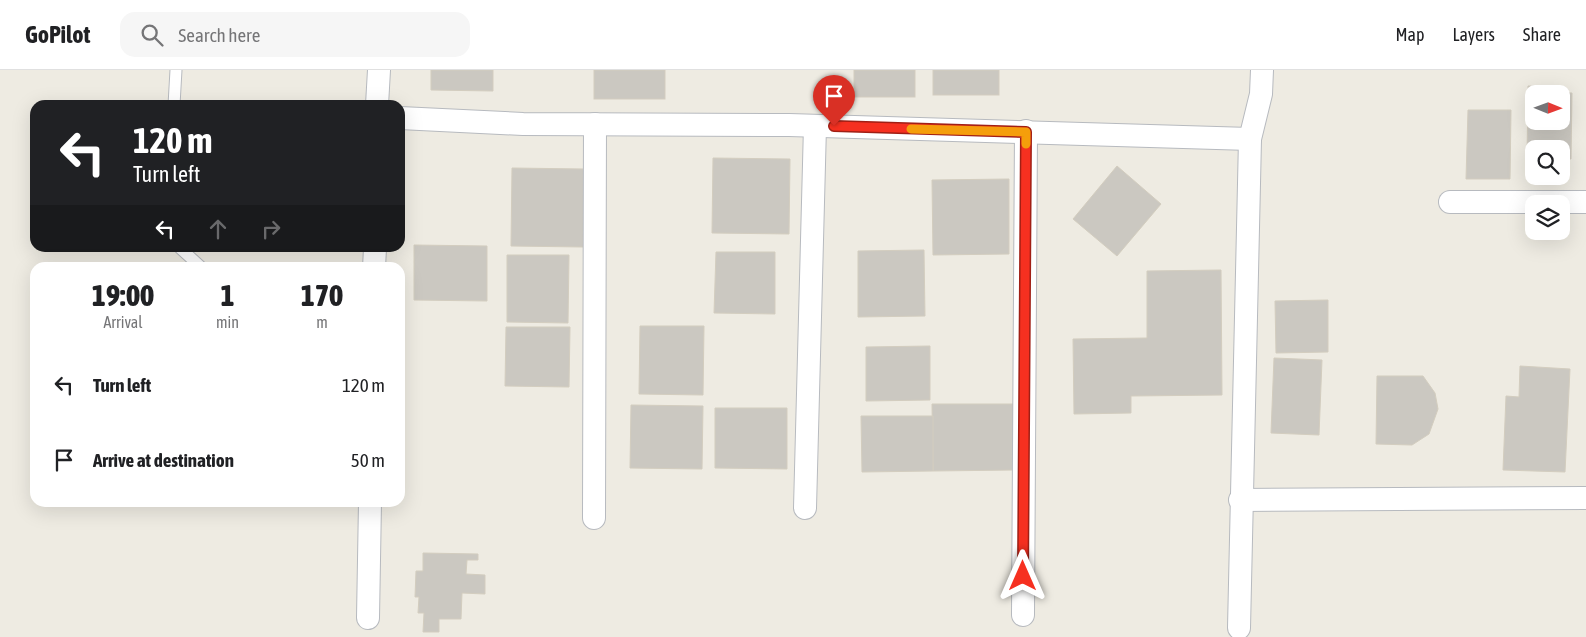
<!DOCTYPE html>
<html lang="en">
<head>
<meta charset="utf-8">
<style>
	body { margin:0; font-family:"Asap Condensed",sans-serif; background:#f6f6f6; color:#202124; height:100vh; display:flex; flex-direction:column; font-size:19px; white-space:nowrap }
	* { box-sizing:border-box; margin:0 }
	p { font-size:16px; color:#757577 }
	.icon { flex:none; width:28px; height:28px; fill:none; stroke:currentColor; stroke-width:2; stroke-linecap:round; stroke-linejoin:round }
	.map { position:relative; flex:1; overflow:hidden }
	.drawer { position:absolute; left:30px; top:192px; width:375px; height:245px; display:flex; flex-direction:column; background:#fff; border-radius:15px; box-shadow:0 5px 20px #0002 }
	.drawer>* { flex:none }
	.top-card { position:absolute; left:30px; top:30px; width:375px; height:152px; border-radius:15px; box-shadow:0 5px 20px #0002; background:#202124; color:#fff; overflow:hidden }
	.needle { width:32px; rotate:91deg }
	.controls { position:absolute; left:1525px; top:15px; display:grid; gap:10px }
	.controls a { display:grid; place-items:center; width:45px; height:45px; border-radius:10px; background:#fff; box-shadow:0 5px 20px #0002; font-size:25px }
	.pin { position:absolute; display:grid; place-items:center; width:42px; height:42px; color:#fff; margin:-51px -21px; border-radius:50% 50% 50% 0; rotate:-45deg; box-shadow:0 0 5px #0007 }
	.pin .icon { rotate:45deg }
	.me { position:absolute; width:55px; margin:-28px; rotate:0deg; stroke-linejoin:round; filter:drop-shadow(0 0 4px #0008) }
	.turn { display:flex; align-items:center; gap:18px; height:105px; padding:0 20px; font-size:22px }
	.turn .icon { width:65px; height:65px; stroke-width:2.5 }
	.turn b { display:block; font-size:35px; line-height:42px }
	.lanes { display:flex; align-items:center; height:48px; padding:0 20px; background:#0003; justify-content:center; gap:25px; direction:ltr }
	.lanes .off { opacity:.35 }
	.eta { display:flex; justify-content:space-evenly; align-items:center; height:85px; text-align:center }
	.eta b { font-size:30px; font-weight:800; line-height:35px }
	ul { padding:0; list-style:none }
	li { display:flex; align-items:center; gap:15px; height:75px; padding:0 20px }
	li div { flex:1 }
	li b { display:block; font-size:19px }
	li em { font-style:normal }
	header { display:flex; align-items:center; gap:30px; box-sizing:border-box; height:70px; padding:0 25px; background:#fff; border-bottom:1px solid #e0e0e0 }
	header strong { font-size:24px }
	nav { display:flex; gap:28px; margin-inline-start:auto; font-size:18px }
	.search { width:350px; height:45px; background:#f6f6f6; display:flex; align-items:center; gap:12px; box-sizing:border-box; padding:0 18px; border-radius:15px; color:#757577; font-size:19px }
	.map>svg:first-child { display:block }
	.building { fill:#cbc8c1; stroke:#d3cdbf; fill-rule:evenodd }
	.lines { fill:none; stroke-linecap:round; stroke-linejoin:round }
	.service-casing { stroke:#b7babf; stroke-width:13 }
	.minor-casing { stroke:#b7babf; stroke-width:24 }
	.service { stroke:#fff; stroke-width:11 }
	.minor { stroke:#fff; stroke-width:22 }
	.route-casing { stroke:#a01f15; stroke-width:12 }
	.route { stroke:#f63020; stroke-width:9 }
	.slow { stroke:#f59e0b; stroke-width:9 }
</style>
</head>
<body>
<header>
<strong>GoPilot</strong>
<div class="search"><svg class="icon" aria-label="search" viewBox="0 0 24 24"><circle cx="10" cy="10" r="6"/><path d="M15 15l6 6"/></svg>Search here</div>
<nav><a>Map</a><a>Layers</a><a>Share</a></nav>
</header>
<div class="map">
<svg width="1586" height="567" viewBox="0 0 1586 567">
	<rect width="100%" height="100%" fill="#eeebe2"/>
	<g class="building">
		<polygon points="431,0 493,0 493,21 431,20"/>
		<rect x="594" y="0" width="71" height="29"/>
		<rect x="854" y="0" width="61" height="27"/>
		<rect x="933" y="0" width="66" height="25"/>
		<path d="M1528,16L1550,17V22L1572,23L1571,89H1561V79H1534V89H1527ZM1534,24H1561V51H1534Z"/>
		<polygon points="1468,40 1511,40 1510,109 1466,109"/>
		<polygon points="713,88 790,89 789,164 712,163"/>
		<polygon points="1117,96 1161,134 1117,186 1073,149"/>
		<polygon points="512,98 584,99 583,177 511,176"/>
		<polygon points="1009,109 1009,184 933,185 932,110"/>
		<polygon points="414,175 487,176 487,231 414,230"/>
		<polygon points="271,178 338,178 338,179"/>
		<polygon points="924,180 925,246 858,247 858,181"/>
		<polygon points="716,182 775,182 775,244 714,243"/>
		<polygon points="507,185 569,185 568,253 507,252"/>
		<polygon points="1221,200 1222,325 1131,326 1131,343 1074,344 1073,269 1147,268 1147,201"/>
		<polygon points="1328,230 1328,282 1276,283 1275,231"/>
		<polygon points="640,256 704,256 703,325 639,324"/>
		<polygon points="506,257 570,257 569,317 505,316"/>
		<polygon points="930,276 930,330 866,331 866,277"/>
		<polygon points="1274,288 1322,290 1319,365 1271,363"/>
		<polygon points="1520,296 1570,299 1565,402 1503,400 1506,326 1519,327"/>
		<polygon points="1377,306 1423,306 1435,323 1438,339 1429,364 1412,375 1376,374"/>
		<polygon points="932,334 1013,334 1014,400 933,401"/>
		<polygon points="631,335 703,336 702,399 630,398"/>
		<polygon points="715,338 787,338 787,399 715,398"/>
		<polygon points="861,346 933,346 933,401 862,402"/>
		<polygon points="423,483 478,484 478,490 467,490 466,504 485,505 485,524 462,523 461,549 439,549 439,562 423,562 424,543 418,543 419,527 415,527 416,501 423,501"/>
	</g>
	<g class="lines">
		<g class="service-casing">
			<g id="service">
				<polyline points="174,35 176,0"/>
				<polyline points="180,178 202,198"/>
			</g>
		</g>
		<g class="minor-casing">
			<g id="minor">
				<polyline points="377,35 379,0"/>
				<polyline points="400,48 523,54 789,55 1250,69"/>
				<polyline points="1450,132 1586,132"/>
				<polyline points="374,198 375,178"/>
				<polyline points="1240,430 1586,428"/>
				<polyline points="805,438 815,56"/>
				<polyline points="594,448 595,54"/>
				<polyline points="1023,545 1026,61"/>
				<polyline points="368,548 370,432"/>
				<polyline points="1239,558 1250,69 1261,24 1262,0"/>
			</g>
		</g>
		<use href="#service" class="service"/>
		<use href="#minor" class="minor"/>
	</g>
	<g class="lines">
		<g class="route-casing">
			<polyline id="route" points="834,56 1026,62 1023,506"/>
		</g>
		<use href="#route" class="route"/>
		<polyline class="slow" points="911,59 1026,62 1026,74"/>
	</g>
</svg>
<div class="controls">
<a><svg class="needle" viewBox="-14 -14 28 28"><path d="M0-13l5 13h-10z" fill="#e53935"/><path d="M0 13l5-13h-10z" fill="#757577"/></svg></a>
<a><svg class="icon" aria-label="search" viewBox="0 0 24 24"><circle cx="10" cy="10" r="6"/><path d="M15 15l6 6"/></svg></a>
<a><svg class="icon" aria-label="layers" viewBox="0 0 24 24"><path d="M12 4l9 5-9 5-9-5zM3 14l9 5 9-5"/></svg></a>
</div>
<div class="pin" style="left:834px;top:56px;background:#d93025"><svg class="icon" aria-label="arrive" viewBox="0 0 24 24"><path d="M6 21V4h12l-3 4 3 4H6"/></svg></div>
<svg class="me" style="left:1023px;top:506px" viewBox="-20 -20 40 40"><path d="M0-17L14 15 0 8-14 15z" fill="#f63020" stroke="#fff" stroke-width="4"/></svg>
<div class="top-card">
<div class="turn"><svg class="icon" aria-label="left" viewBox="0 0 24 24"><path d="M17 20v-9H6M10 6l-5 5 5 5"/></svg><div><b>120 m</b>Turn left</div></div>
<div class="lanes"><svg class="icon" aria-label="left" viewBox="0 0 24 24"><path d="M17 20v-9H6M10 6l-5 5 5 5"/></svg><svg class="icon off" aria-label="ahead" viewBox="0 0 24 24"><path d="M12 20V5M6 11l6-6 6 6"/></svg><svg class="icon off" aria-label="right" viewBox="0 0 24 24"><path d="M7 20v-9h11M14 6l5 5-5 5"/></svg></div>
</div>
<section class="drawer">
<div class="eta">
<div><b>19:00</b><p>Arrival</p></div>
<div><b>1</b><p>min</p></div>
<div><b>170</b><p>m</p></div>
</div>
<ul>
<li><svg class="icon" aria-label="left" viewBox="0 0 24 24"><path d="M17 20v-9H6M10 6l-5 5 5 5"/></svg><div><b>Turn left</b></div><em>120 m</em></li>
<li><svg class="icon" aria-label="arrive" viewBox="0 0 24 24"><path d="M6 21V4h12l-3 4 3 4H6"/></svg><div><b>Arrive at destination</b></div><em>50 m</em></li>
</ul>
</section>
</div>
</body>
</html>
